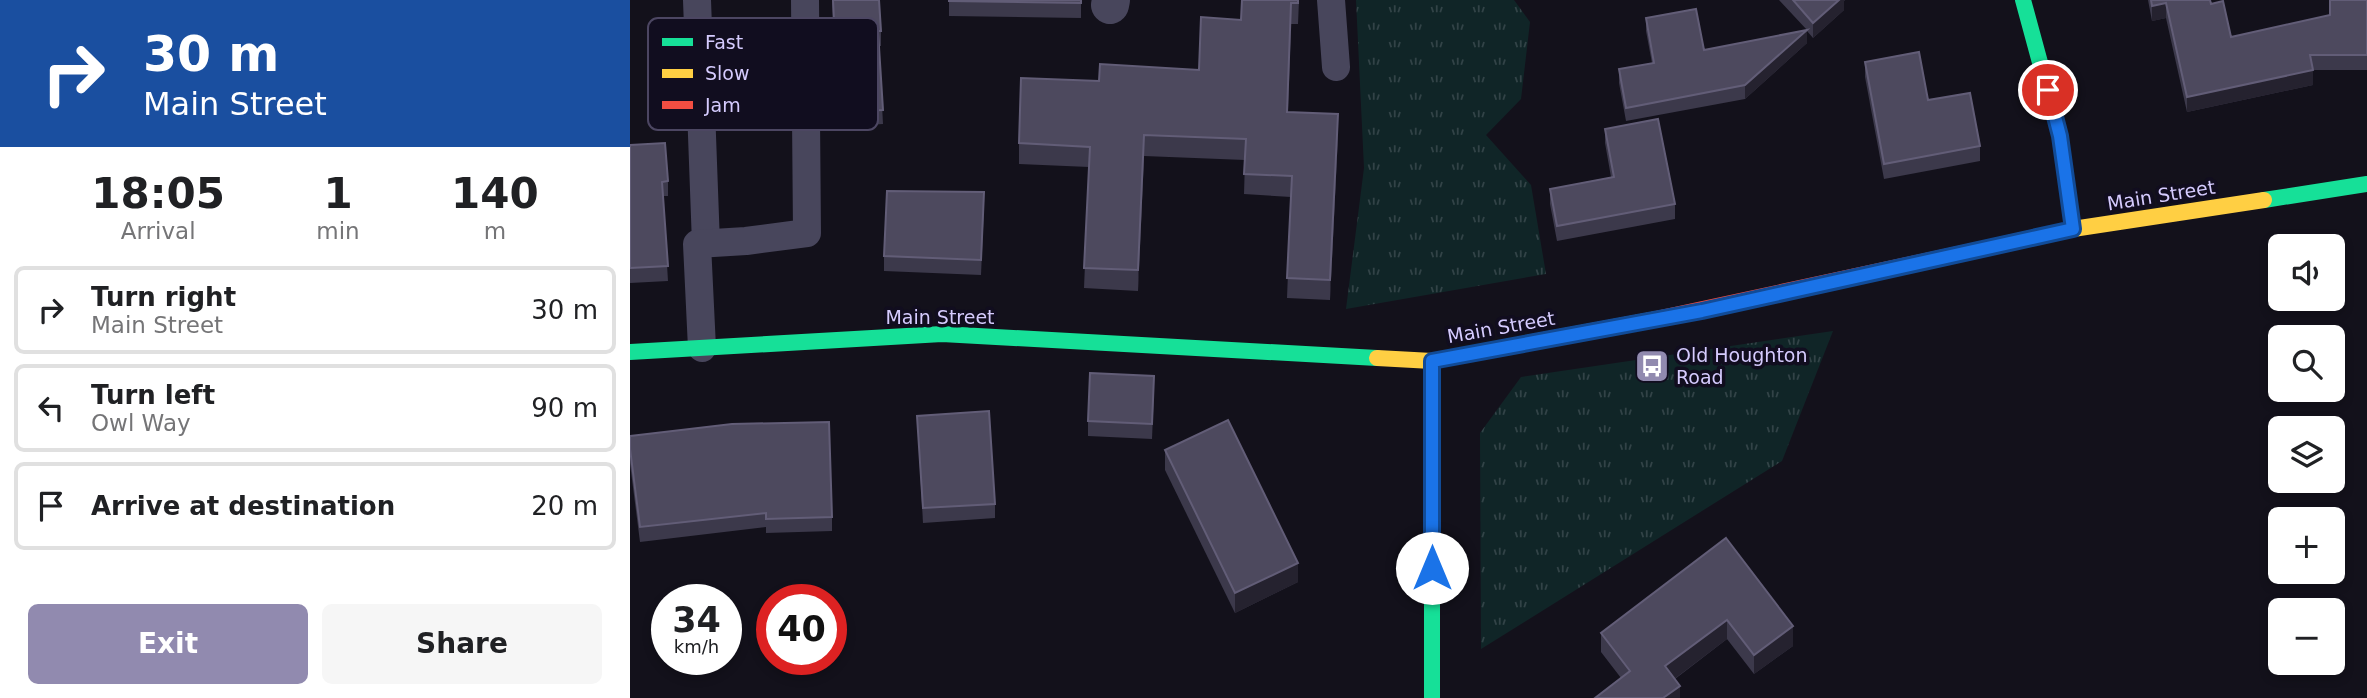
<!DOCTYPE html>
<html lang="en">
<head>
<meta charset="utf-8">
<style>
	body { margin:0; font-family:"DejaVu Sans",sans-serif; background:#f6f6f6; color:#202124; height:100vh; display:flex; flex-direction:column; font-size:26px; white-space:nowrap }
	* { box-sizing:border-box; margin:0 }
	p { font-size:23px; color:#757577 }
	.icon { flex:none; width:38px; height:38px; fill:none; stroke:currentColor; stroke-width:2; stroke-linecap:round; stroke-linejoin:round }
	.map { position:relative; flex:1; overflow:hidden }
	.sheet { display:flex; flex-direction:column; background:#fff; width:630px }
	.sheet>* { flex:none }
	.top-card { background:#1a4fa0; color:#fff; overflow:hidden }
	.fabs { position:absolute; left:1638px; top:234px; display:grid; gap:14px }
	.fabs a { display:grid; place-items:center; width:77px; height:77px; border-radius:10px; background:#fff; box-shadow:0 4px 10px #0003; font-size:35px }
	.speed { position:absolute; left:21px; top:584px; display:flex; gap:14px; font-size:35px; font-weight:700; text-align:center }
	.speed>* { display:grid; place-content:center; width:91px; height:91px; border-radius:50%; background:#fff; box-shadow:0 4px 10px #0003; line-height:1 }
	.speed small { font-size:18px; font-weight:400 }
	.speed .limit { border:10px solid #d22; background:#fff; color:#111 }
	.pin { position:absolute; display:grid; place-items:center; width:60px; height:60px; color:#fff; margin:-30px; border:4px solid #fff; border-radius:50%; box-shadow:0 2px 7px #0007 }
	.me { position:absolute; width:77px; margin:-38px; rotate:0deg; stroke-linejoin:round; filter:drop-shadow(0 0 5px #0008) }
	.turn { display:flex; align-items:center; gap:24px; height:147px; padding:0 28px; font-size:32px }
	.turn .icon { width:91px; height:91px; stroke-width:2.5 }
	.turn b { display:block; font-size:49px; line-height:60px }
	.eta { display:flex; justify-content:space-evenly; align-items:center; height:119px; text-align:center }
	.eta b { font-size:42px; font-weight:700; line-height:49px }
	.button { display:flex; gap:14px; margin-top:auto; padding:14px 28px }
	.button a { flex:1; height:80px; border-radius:10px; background:#918aaf; color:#fff; font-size:28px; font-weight:700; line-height:80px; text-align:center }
	.button a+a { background:#f6f6f6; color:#202124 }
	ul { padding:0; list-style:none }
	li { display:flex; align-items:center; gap:21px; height:88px; margin:0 14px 10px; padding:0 14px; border:4px solid #e0e0e0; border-radius:10px }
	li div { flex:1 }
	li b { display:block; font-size:26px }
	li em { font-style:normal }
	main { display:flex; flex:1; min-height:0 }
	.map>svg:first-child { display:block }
	.grass { fill:url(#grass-tufts) }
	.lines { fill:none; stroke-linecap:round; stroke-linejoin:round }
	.lane { stroke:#48465c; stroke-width:28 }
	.street { stroke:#48465c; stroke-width:38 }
	.fast { stroke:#16e098; stroke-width:16 }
	.slow { stroke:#ffcf43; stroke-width:16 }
	.jam { stroke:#f24e42; stroke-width:16 }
	.wall { fill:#3c394b }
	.shaded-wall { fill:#25222f }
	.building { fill:#4d495e; stroke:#625d77; stroke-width:2 }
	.route-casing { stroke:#114b97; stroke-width:18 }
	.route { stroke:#1a73e8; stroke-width:12 }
	.labels { text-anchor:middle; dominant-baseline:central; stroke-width:7; stroke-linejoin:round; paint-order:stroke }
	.street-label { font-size:19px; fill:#d5cbfe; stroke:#110d1f }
	.poi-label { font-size:19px; fill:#d5cbfe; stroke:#110d1f; text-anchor:start }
	.key { fill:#110d1f; stroke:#4c4662; stroke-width:2 }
	.key-label { font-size:19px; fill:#d5cbfe }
</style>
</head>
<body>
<main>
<section class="sheet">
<div class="top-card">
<div class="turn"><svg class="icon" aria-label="right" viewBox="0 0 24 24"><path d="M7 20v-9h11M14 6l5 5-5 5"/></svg><div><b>30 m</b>Main Street</div></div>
</div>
<div class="eta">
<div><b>18:05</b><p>Arrival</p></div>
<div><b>1</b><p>min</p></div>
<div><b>140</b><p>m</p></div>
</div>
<ul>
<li><svg class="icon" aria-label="right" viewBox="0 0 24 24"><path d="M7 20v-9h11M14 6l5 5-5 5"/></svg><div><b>Turn right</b><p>Main Street</p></div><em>30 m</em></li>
<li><svg class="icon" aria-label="left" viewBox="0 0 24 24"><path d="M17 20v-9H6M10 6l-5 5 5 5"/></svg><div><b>Turn left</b><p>Owl Way</p></div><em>90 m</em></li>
<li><svg class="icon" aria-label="arrive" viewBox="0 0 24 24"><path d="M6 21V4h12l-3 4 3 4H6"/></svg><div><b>Arrive at destination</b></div><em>20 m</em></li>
</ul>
<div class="button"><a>Exit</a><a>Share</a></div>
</section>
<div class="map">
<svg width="1737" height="698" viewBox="0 0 1737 698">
	<defs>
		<pattern id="grass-tufts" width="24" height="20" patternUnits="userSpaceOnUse" patternTransform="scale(1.75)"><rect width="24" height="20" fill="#102527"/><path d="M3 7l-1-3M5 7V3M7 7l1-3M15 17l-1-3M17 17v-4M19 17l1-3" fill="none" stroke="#324347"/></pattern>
	</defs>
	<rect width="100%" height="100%" fill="#13111b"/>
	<g class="grass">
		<polygon points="726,0 884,0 900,22 891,99 856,135 901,185 916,274 716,309 734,168"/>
		<polygon points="1203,331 1152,461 851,649 850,433 891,377"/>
	</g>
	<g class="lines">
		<g class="lane">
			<polyline points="67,0 76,244"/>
			<polyline points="701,0 706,67"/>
			<polyline points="72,348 67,244 116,241 177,233 175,0"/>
		</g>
		<polyline class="street" points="480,5 481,0"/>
		<g class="fast">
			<polyline points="1393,0 1430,136 1443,229"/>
			<polyline points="1634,200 1737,184"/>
			<polyline points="0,352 312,334 747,358"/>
			<polyline points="802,361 802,698"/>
		</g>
		<g class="slow">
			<polyline points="1356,248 1443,229 1634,200"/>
			<polyline points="747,358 802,361 1026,319"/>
		</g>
		<polyline class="jam" points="1026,319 1356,248"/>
	</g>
	<g class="wall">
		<polygon points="202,0 249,0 251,31 251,46 249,46 253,124 205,127 202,58 202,43 204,43"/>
		<polygon points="319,0 451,0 451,18 319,16"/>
		<polygon points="669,0 668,24 661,24 658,112 708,135 700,300 657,298 661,197 614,194 615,160 514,156 508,291 454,288 459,167 389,164 389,143 469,81 569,70 611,20"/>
		<polygon points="1149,0 1215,0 1214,1 1214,10 1183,38 1177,31 1177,43 1115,99 996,121 989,83 989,69 1022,63 1016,31 1016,18 1074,50 1177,30"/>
		<polygon points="1518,0 1580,0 1581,4 1601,37 1700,15 1737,0 1737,70 1683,70 1683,85 1557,112 1536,18 1522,21"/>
		<polygon points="1235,62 1298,100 1350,146 1350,161 1254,179 1235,77"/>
		<polygon points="975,129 1045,204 1045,219 927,241 920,204 920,189 981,177 975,143"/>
		<polygon points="0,145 38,181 38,196 33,196 38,281 0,283"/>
		<polygon points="354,207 351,275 254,271 254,256"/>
		<polygon points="524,391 522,439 458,436 458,421"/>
		<polygon points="287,416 365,504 365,518 293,523"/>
		<polygon points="0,436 202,517 202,531 136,533 136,527 10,542 0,464"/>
		<polygon points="535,450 668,582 605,613 535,470"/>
		<polygon points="1096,538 1163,646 1124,674 1097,639 1045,679 1050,698 991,678 971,652 971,633"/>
	</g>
	<g class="shaded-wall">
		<polygon points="1209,0 1215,0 1214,1 1214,10 1183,38 1183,23"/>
		<polygon points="661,3 661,24 657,132 657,112"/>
		<polygon points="1536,3 1536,18 1522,21 1522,6"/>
		<polygon points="1177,30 1177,43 1115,99 1115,85"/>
		<polygon points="1683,70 1683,85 1557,112 1557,97"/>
		<polygon points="708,114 708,135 700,300 700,280"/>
		<polygon points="514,135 514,156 508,291 508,270"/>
		<polygon points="668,563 668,582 605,613 605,593"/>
		<polygon points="1097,620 1097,639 1035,686 1035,666"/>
		<polygon points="1163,626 1163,646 1124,674 1124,655"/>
		<polygon points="1050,686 1050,698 1033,698"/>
	</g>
	<g class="building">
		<polygon points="203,0 249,0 251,31 248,31 253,110 205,112 202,43 205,43"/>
		<polygon points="319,0 451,0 451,3 319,1"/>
		<polygon points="612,0 668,0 668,3 661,3 657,112 708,114 700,280 657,278 662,176 614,174 616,139 514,135 508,270 454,268 460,147 389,143 391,78 469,81 470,64 569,70 571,17 611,20"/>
		<polygon points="1163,0 1209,0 1183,23"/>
		<polygon points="1521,0 1580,0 1581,4 1593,1 1601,37 1700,15 1700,0 1737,0 1737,55 1680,55 1683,70 1557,97 1536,3 1522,6"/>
		<polygon points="1066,9 1074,50 1177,30 1115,85 996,108 989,69 1024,63 1016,18"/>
		<polygon points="1289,52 1298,100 1340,93 1350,146 1254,164 1235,62"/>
		<polygon points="1028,119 1045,204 927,226 920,189 984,177 975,129"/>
		<polygon points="35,143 38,181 32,182 38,266 0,268 0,145"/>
		<polygon points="257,191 354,192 351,260 254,256"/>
		<polygon points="460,373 524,376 522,424 458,421"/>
		<polygon points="359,411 365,504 293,508 287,416"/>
		<polygon points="598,420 668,563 605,593 535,450"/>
		<polygon points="199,422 202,517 136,519 136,513 10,527 0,449 0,436 102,424"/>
		<polygon points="1096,538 1163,626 1124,655 1097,620 1035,666 1050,686 1033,698 965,698 1000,671 971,633"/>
	</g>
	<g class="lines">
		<g class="route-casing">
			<polyline id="route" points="802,568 802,361 1072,311 1443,229 1430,136 1418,90"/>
		</g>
		<use href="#route" class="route"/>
	</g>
	<defs>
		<g id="bus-square" transform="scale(1.75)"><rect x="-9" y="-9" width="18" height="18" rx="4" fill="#918aaf" stroke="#110d1f"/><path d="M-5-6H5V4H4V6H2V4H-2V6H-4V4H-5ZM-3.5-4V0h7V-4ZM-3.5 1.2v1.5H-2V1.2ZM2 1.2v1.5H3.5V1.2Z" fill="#fff"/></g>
	</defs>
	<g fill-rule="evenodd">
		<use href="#bus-square" x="1022" y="366"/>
	</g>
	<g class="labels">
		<g class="street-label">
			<text transform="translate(1531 195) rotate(-9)">Main Street</text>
			<text x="310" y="317">Main Street</text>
			<text transform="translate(871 327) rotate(-10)">Main Street</text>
		</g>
		<g class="poi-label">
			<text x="1046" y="355">Old Houghton<tspan x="1046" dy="22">Road</tspan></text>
		</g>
	</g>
	<rect x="18" y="18" width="230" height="112" rx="10" class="key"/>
	<rect x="32" y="38" width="31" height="8" fill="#16e098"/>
	<rect x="32" y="69" width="31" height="9" fill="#ffcf43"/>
	<rect x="32" y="101" width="31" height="8" fill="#f24e42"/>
	<g class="key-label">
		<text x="75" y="49">Fast</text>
		<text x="75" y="80">Slow</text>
		<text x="75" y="112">Jam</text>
	</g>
</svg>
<div class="fabs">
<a><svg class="icon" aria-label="sound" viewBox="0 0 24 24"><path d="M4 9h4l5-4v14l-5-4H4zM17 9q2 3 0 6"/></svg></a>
<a><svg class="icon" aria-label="search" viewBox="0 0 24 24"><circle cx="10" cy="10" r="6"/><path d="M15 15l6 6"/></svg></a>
<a><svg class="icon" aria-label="layers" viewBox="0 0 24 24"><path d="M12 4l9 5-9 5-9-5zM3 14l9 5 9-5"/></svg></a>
<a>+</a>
<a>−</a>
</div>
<div class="speed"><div>34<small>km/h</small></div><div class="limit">40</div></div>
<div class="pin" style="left:1418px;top:90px;background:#d93025"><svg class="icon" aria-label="arrive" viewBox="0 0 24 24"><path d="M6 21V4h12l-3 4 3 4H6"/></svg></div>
<svg class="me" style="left:802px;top:568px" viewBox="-20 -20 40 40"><circle r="19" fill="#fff"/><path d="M0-13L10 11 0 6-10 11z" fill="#1a73e8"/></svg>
</div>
</main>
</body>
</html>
